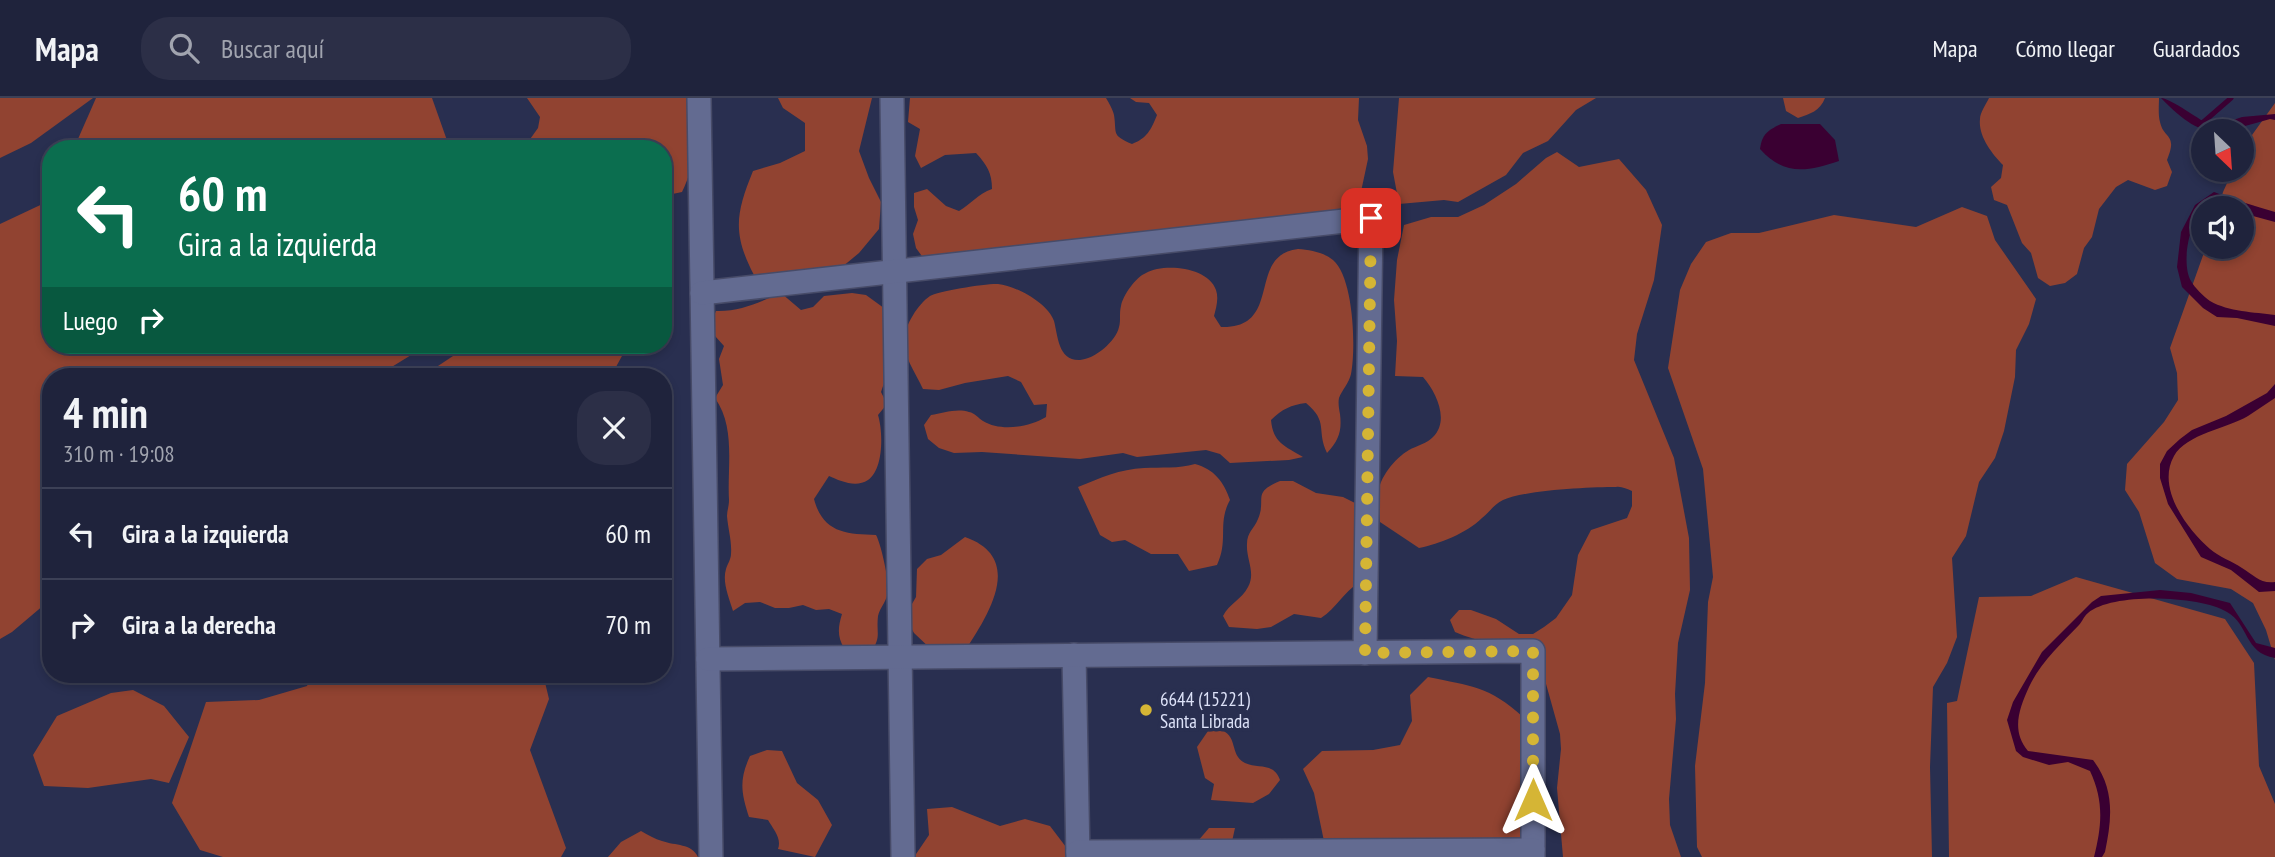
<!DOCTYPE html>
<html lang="es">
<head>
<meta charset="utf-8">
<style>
	body { margin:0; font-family:"PT Sans Narrow",sans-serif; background:#2c2f47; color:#f1f3f6; height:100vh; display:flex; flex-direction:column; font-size:26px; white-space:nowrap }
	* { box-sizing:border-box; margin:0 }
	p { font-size:23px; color:#a1a4af }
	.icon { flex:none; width:38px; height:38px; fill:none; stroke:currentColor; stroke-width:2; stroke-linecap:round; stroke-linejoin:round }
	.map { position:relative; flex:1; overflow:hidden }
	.panel { position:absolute; left:42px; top:270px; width:630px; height:315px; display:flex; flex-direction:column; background:#1f233c; border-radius:28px; box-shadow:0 4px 10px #0003,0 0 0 2px #3c4056 }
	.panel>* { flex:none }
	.hud { position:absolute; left:42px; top:42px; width:630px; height:214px; border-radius:28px; box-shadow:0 4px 10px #0003,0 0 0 2px #3c4056; background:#0b6e4f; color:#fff; overflow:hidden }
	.needle { width:46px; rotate:155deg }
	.fabs { position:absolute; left:2191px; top:21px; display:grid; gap:14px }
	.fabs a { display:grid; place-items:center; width:63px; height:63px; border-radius:50%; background:#1f233c; box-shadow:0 4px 10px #0003,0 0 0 2px #3c4056; font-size:35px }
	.pin { position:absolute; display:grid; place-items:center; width:60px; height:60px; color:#fff; margin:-30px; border-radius:14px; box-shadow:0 4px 10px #0006 }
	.me { position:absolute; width:77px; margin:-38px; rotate:0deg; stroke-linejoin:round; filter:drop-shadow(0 0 5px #0008) }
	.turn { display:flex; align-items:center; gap:24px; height:147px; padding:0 21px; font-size:32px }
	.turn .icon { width:91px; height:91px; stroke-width:2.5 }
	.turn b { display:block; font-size:49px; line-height:60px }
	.then { display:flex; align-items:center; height:66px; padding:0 21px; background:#0003; gap:14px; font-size:26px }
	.round { display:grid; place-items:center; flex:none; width:74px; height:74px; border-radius:28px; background:#2c2f47 }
	.summary { display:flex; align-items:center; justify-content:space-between; height:119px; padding:0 21px }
	h1 { font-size:42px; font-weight:600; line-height:52px }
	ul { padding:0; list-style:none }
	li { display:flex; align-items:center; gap:21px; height:91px; padding:0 21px; border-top:2px solid #3c4056 }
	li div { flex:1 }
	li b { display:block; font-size:26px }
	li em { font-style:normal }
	header { display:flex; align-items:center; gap:42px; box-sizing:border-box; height:98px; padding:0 35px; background:#1f233c; border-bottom:2px solid #3c4056 }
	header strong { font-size:33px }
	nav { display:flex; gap:38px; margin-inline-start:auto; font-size:24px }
	.search { width:490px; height:63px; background:#2c2f47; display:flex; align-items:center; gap:18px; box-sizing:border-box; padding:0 24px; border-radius:28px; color:#a1a4af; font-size:26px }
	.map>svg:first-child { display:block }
	.forest { fill:#914331 }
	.water { fill:#3a0032 }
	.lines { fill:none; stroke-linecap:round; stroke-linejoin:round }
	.stream { stroke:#3a0032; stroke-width:5 }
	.minor-casing { stroke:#474b68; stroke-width:26 }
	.minor { stroke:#636b91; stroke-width:23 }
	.route { stroke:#d5b535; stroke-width:12; stroke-dasharray:0 21.6 }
	.poi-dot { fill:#d5b535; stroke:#292f50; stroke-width:2.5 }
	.labels { text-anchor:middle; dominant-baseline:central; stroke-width:7; stroke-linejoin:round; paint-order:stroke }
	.poi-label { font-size:19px; fill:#dde2f8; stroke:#292f50; text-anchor:start }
</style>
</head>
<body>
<header>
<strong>Mapa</strong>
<div class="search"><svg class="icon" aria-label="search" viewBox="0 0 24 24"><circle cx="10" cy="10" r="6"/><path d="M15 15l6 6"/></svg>Buscar aquí</div>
<nav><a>Mapa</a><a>Cómo llegar</a><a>Guardados</a></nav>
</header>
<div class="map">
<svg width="2275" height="759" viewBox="0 0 2275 759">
	<rect width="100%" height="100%" fill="#292f50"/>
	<g class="forest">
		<polygon points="0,0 93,0 31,45 0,60"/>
		<polygon points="96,0 432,0 449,48 448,51 77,51 78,41"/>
		<path d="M527,0H692C694,32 697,65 682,94L663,98V51H523L538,30L540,19Z"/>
		<path d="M778,0H872L859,53L869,80L881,104L879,131L859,155L836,174L781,185L754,177C732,135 736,115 753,73L780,65L805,53V25L783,10Z"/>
		<path d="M910,0H1106C1109,5 1113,12 1114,17C1117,36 1111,37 1132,46C1147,40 1151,32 1157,17L1149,5L1136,4L1130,0H1359L1358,22L1367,48L1368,61L1359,103L1350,113L1063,144H1048L1024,157L924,161L916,150L913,136L918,122L914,109V95L927,91L946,108L959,113C971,106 978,96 992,91C992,75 987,67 976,55L945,57L921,70L915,58L920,31L908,24Z"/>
		<polygon points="1399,0 1596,0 1576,12 1548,43 1523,55 1506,77 1458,104 1444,102 1399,106 1393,74"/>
		<path d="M1783,0H1825C1820,13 1810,16 1798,20L1786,13Z"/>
		<path d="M1989,0H2159C2159,7 2158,17 2160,24C2164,42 2178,35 2167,62L2172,74L2167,88L2155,92L2128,82L2116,89L2099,111L2092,139L2084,150L2077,176L2065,185L2050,188L2038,180L2031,155L2022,145L2007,107L1994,102L1991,89L2001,80L2003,67C1992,56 1978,38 1980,21C1980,15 1986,6 1989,0Z"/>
		<polygon points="2275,5 2275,562 2266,532 2253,505 2231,491 2177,481 2155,465 2139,414 2125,392 2127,366 2164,324 2178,302 2177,275 2170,250 2206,149 2242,149 2242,110 2219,110 2223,94 2233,72 2242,72 2242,55 2247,44"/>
		<path d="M1557,54L1579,69L1619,61L1646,92L1662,127L1654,182L1637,236L1634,262L1674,360L1689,440L1690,492L1678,545L1675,596L1676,621L1669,701L1670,727L1681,759H1563L1557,690L1561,651L1560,636L1536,550C1508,549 1481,545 1455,534L1450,522L1459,512H1471L1496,521L1519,536H1533L1544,529L1556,520L1572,497L1578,457L1591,432L1627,420L1632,408V393C1627,391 1621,388 1616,389C1590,389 1525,392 1503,402C1493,407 1490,414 1482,420C1467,435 1439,446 1419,450L1380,424C1380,415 1377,405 1378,396C1379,380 1395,360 1409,352C1416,348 1428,345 1433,339C1450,322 1436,294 1423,279L1395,278L1397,243L1394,202L1397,162L1404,127L1431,119H1458L1484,107L1516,86L1546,60Z"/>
		<polygon points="51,102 51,247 419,247 416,254 377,278 51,278 51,501 12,534 0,541 0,126"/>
		<polygon points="1962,109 1987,118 1995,142 2036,201 2029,226 2016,252 2015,279 2004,333 1995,360 1979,384 1966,438 1952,460 1957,539 1947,565 1933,589 1930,669 1932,759 1702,759 1697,749 1695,668 1705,585 1708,504 1713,479 1703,371 1668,270 1680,192 1691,166 1706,144 1731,135 1759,135 1834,117 1916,129"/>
		<path d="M1298,151C1310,152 1323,154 1333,162C1354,180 1356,251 1351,276C1349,285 1342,292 1339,300C1338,305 1339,311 1340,316C1342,333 1339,342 1327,355C1316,332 1329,324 1306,305C1291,307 1282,311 1271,322C1273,345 1285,348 1303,359L1289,362L1230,365L1220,356L1206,352L1137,359L1123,355L1080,361L982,354L954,355L939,350L928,341L924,327L931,317C943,315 957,310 969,314C975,315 978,320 983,323C1001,334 1029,329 1046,319L1047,306L1034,307L1021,284L1008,278L965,285L939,292L923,291C917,277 903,258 904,242C905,227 918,206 930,198C937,193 989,185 998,186C1016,188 1048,205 1054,223C1058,238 1058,263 1080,262C1095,261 1116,243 1119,229C1121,222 1119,215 1121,208C1123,197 1136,179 1146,175C1164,165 1208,169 1216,192C1219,201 1216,210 1214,218L1221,229C1284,231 1246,157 1298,151Z"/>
		<path d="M781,195L801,212L813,209L824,198L852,195L866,197L888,213L891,264L881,294L887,306L878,317C883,333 884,371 868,382C856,390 840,383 829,378L814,401C823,435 846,436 876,437C881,446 889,482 888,492C888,502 880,509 878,518C876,536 882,539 870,555L844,550C837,538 838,529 842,516L829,511L816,512L803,507L789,510H775L760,504L745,505L733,513C729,500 722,484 726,471C728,465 731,461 731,456C732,443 728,431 727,418C727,413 729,408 729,402C727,368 736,330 715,300L723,287L719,261L724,248L715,238L711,225L716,213C739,214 760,204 781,195Z"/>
		<polygon points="464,247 628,247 611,278 423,278 459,254"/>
		<path d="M1195,366C1214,371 1224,384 1230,402C1217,426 1229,441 1217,467L1189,473L1178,456H1151L1125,442L1112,444L1100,437L1078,389C1100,380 1120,371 1144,370C1162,369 1178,371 1195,366Z"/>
		<path d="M1280,383H1293L1316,395L1343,399L1355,405L1362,417L1360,484C1343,494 1337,510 1321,520L1294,516L1271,529L1257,531L1229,529L1223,518C1229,506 1242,501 1248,489C1256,475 1246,461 1247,446C1247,434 1254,431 1258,421C1267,400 1251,395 1280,383Z"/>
		<path d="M965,439C1025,460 989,516 965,553H933L914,535L908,524L909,511L916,499L917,471L927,461L941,457Z"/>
		<polygon points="2076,479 2225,521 2254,565 2259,668 2275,706 2275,759 1949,759 1947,605 1957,603 1979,499 2031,498"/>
		<polygon points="312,576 543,576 549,601 530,652 566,750 561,759 223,759 200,752 172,705 206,604 259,602 307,588"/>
		<path d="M1428,579C1471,588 1489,588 1523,619L1525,721L1520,747L1325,748L1314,695L1303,671L1322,653L1373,652L1400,647L1412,623L1410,597Z"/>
		<polygon points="133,592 164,608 189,639 169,685 151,681 88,690 44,688 33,657 57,618 111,595"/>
		<path d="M1218,631C1240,637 1228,656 1245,665C1258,671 1274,664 1280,682L1269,696L1253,705L1211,702L1214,686L1205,680L1197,649L1208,633Z"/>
		<path d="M767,652L782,653L797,685L818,702L832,727L815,759L778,751C782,740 773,731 768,722L749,719C741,694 739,682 750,658Z"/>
		<polygon points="952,709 1000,728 1025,721 1050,728 1066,749 1065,759 914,759 929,737 927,711"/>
		<polygon points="1209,730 1235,730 1229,757 1192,750"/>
		<path d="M641,733C648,737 655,741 662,743C676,748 691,745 698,759H608L621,744Z"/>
	</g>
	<g class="water">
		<path d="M2161,0C2170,0 2201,23 2213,29L2242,19L2275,16V22L2270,21C2215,36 2204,44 2161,0Z"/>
		<path d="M1781,26H1820L1835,42L1839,63C1808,73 1785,79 1760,51C1762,36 1768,32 1781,26Z"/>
		<path d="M2214,94C2234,102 2255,108 2275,114V124L2242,115V110H2229L2214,105C2210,107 2206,108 2204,110C2189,123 2181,166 2191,183C2195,190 2203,198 2210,203C2229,214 2254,214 2275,217V228L2237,220L2217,219L2203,210L2182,189L2177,169L2181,134L2195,107Z"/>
		<path d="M2275,286V300C2266,306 2257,312 2248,318C2228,330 2186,336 2174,358C2156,390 2187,431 2210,451C2219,459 2232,463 2242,470C2254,477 2260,486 2275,484V493L2259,494L2231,472L2201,459L2168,406L2160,380V366L2167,353L2180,341L2192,332L2226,318L2267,295Z"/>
		<path d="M2160,492L2191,495L2230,505L2256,545L2275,550V560C2244,555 2249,526 2227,514C2201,498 2113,494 2088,515C2084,518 2082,524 2079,527C2061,546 2040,565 2029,589C2019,611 2011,633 2028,653L2093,662C2115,691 2112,720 2105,754L2102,759H2094C2102,727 2104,703 2090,673L2068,664L2049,667L2023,659L2016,653L2007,622L2013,604L2042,554L2092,504L2101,498Z"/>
	</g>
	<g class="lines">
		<polyline class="stream" points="2200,27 2231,0"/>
		<g class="minor-casing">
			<g id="minor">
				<polyline points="699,0 711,759"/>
				<path d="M892,0C898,253 897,506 903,759"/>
				<polyline points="702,195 1371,120 1365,555"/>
				<polyline points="1074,557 1078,759"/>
				<polyline points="708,561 1533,553 1533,759"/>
				<polyline points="1078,754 1533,752"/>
			</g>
		</g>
		<use href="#minor" class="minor"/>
	</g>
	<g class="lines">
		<polyline class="route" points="1371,120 1365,555 1533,553 1533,702"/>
	</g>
	<circle class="poi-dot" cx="1146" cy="612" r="7"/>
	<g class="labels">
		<g class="poi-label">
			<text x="1160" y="601">6644 (15221)<tspan x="1160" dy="22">Santa Librada</tspan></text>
		</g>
	</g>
</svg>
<div class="fabs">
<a><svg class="needle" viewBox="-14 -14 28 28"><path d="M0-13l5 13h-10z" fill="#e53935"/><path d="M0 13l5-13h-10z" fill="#a1a4af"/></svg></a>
<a><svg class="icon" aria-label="sound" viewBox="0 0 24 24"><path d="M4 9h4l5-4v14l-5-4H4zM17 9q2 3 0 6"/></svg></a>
</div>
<div class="pin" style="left:1371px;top:120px;background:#d93025"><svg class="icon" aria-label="arrive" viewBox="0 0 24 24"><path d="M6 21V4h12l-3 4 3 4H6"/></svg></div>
<svg class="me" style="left:1533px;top:702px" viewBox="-20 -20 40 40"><path d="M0-17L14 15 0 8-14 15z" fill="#d5b535" stroke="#fff" stroke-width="4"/></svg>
<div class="hud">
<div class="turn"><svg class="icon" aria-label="left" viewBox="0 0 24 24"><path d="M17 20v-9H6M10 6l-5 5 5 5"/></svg><div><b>60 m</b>Gira a la izquierda</div></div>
<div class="then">Luego<svg class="icon" aria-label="right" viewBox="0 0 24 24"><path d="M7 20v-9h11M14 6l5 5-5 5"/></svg></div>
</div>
<section class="panel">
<div class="summary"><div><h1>4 min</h1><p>310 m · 19:08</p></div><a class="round"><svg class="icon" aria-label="close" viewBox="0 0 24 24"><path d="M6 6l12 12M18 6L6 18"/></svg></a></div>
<ul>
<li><svg class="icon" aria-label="left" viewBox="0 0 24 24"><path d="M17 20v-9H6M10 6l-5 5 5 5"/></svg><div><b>Gira a la izquierda</b></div><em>60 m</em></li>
<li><svg class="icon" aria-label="right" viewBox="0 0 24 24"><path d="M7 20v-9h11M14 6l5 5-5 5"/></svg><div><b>Gira a la derecha</b></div><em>70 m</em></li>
</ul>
</section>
</div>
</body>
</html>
